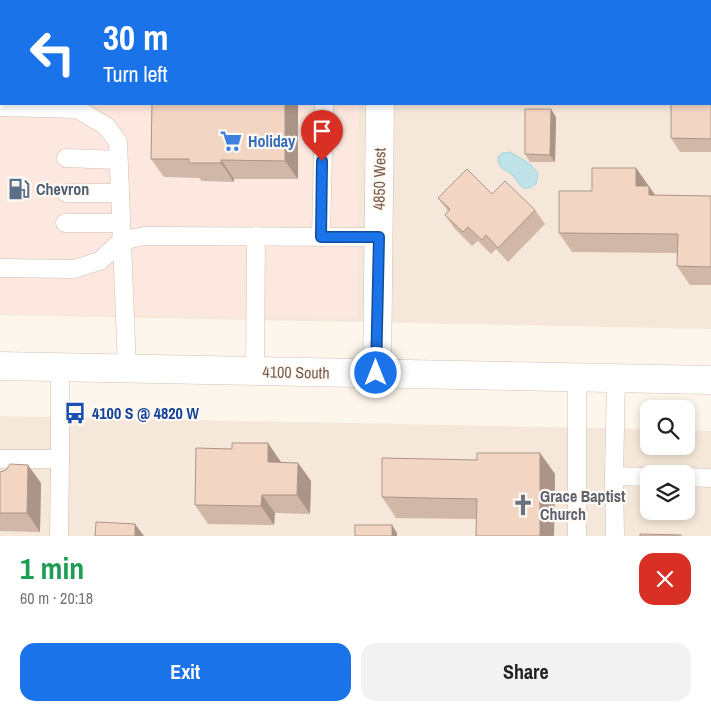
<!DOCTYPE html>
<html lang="en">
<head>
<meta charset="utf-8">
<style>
	body { margin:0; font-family:"Archivo Narrow",sans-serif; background:#f2f2f2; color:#222; height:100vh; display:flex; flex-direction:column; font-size:19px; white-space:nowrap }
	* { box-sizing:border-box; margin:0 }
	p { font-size:16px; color:#767676 }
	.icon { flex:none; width:28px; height:28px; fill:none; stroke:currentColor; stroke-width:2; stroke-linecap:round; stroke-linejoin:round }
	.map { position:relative; height:536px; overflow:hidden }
	.panel { display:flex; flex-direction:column; background:#fff; flex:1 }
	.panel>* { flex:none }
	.guide { position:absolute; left:0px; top:0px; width:711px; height:105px; box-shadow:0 2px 8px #0003; background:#1a73e8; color:#fff; overflow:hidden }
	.tools { position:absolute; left:640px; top:400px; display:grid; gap:10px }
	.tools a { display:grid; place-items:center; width:55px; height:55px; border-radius:10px; background:#fff; box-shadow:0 2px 8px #0003; font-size:25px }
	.pin { position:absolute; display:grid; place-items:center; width:42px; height:42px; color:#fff; margin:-51px -21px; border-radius:50% 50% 50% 0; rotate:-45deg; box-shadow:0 0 5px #0007 }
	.pin .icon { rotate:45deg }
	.me { position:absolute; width:55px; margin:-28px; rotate:0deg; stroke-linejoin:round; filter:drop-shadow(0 0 4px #0008) }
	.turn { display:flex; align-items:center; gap:18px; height:105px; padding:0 20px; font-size:22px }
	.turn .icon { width:65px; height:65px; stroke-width:2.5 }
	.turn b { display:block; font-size:35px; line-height:42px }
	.round { display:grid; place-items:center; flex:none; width:52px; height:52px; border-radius:15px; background:#f2f2f2 }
	.summary { display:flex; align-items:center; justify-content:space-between; height:85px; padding:0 20px }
	h1 { font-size:30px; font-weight:800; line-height:38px; color:#1e9e55 }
	.primary-button { display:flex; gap:10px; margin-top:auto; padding:10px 20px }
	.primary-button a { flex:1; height:58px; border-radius:15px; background:#1a73e8; color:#fff; font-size:20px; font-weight:800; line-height:58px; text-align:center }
	.primary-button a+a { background:#f2f2f2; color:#222 }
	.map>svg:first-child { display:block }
	.residential { fill:#f5e8da; fill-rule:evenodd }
	.commercial { fill:#fde8e0 }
	.water { fill:#bfe3e8; stroke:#a5d3da }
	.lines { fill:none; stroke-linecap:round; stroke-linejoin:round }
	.service-casing { stroke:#d1beb0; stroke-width:19 }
	.minor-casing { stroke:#d1beb0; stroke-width:29 }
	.secondary-casing { stroke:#d6c0b0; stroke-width:29 }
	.service { stroke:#fff; stroke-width:18 }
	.minor { stroke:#fff; stroke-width:28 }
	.secondary { stroke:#fff; stroke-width:28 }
	.wall { fill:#d1b7a8 }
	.shaded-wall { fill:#aa9588 }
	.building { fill:#f3d5c3; stroke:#aa9588 }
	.route-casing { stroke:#114b97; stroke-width:12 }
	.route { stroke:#1a73e8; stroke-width:9 }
	.labels { text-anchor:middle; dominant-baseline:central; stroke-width:4.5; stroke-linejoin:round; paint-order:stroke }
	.shop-label { font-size:16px; font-weight:bold; fill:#366cbe; stroke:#fffaf3; text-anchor:start }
	.street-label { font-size:16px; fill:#7a5c4d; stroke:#fffaf3 }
	.service-label { font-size:16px; font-weight:bold; fill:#4e5e75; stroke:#fffaf3; text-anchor:start }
	.transit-label { font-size:16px; font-weight:bold; fill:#164399; stroke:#fffaf3; text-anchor:start }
	.worship-label { font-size:16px; font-weight:bold; fill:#5b616d; stroke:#fffaf3; text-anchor:start }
</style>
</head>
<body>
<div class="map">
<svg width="711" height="536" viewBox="0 0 711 536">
	<rect width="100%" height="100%" fill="#fdf6ec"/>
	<g class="residential">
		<path d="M0,0H711V329L0,315ZM1,1H710V104H1Z"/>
		<path d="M0,416L649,429V446H686V430L711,431V536H0ZM649,474H686V511H649Z"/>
	</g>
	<polygon class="commercial" points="0,60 1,104 359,104 357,318 0,314"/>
	<path class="water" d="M510,152L530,164L538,173L536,184C522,194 521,185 513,176C505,167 499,172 498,157L502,153Z"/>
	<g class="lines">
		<g class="service-casing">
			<g id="service">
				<polyline points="0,107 77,109 106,126 118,142 127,368"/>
				<polyline points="66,158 118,160"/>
				<polyline points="66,193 120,193"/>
				<polyline points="65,223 121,223"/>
				<polyline points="321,237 324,104"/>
				<polyline points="0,268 74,269 100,261 121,241 144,236 379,237"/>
				<polyline points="255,371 256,236"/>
				<polyline points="0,459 60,459 59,536"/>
				<polyline points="60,459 60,367"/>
				<polyline points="614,476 649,477"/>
				<polyline points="686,477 711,478"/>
				<polyline points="577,536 577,377"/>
				<polyline points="615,536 614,476 616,378"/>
			</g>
		</g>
		<g class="minor-casing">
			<g id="minor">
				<polyline points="381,1 381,0"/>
				<polyline points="377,373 380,104"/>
			</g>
		</g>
		<g class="secondary-casing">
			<polyline id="secondary" points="0,366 711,380"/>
		</g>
		<use href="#service" class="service"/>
		<use href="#minor" class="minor"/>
		<use href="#secondary" class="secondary"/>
	</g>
	<g class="wall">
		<polygon points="455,0 538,0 533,1 455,1"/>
		<rect x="0" y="45" width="1" height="43"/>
		<polygon points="711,96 711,152 680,152 671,138"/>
		<polygon points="152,104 298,104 298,179 234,179 234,182 202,181 199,178 164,177 151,159"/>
		<polygon points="556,117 555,162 530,162 525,154"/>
		<polygon points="636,168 655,195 711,196 711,285 690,285 677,266 677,253 572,252 559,233 592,191"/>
		<polygon points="492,194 535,210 545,224 508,262 496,249 491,254 478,241 472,246 455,229 445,215 448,211 438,198"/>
		<polygon points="540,453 555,474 554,536 476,536 476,519 396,518 382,497"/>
		<polygon points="281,462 298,463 311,481 310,514 275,513 274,525 208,524 195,505"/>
		<polygon points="0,472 41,483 40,532 0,531"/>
	</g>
	<g class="shaded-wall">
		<polygon points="285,104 298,104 298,179 285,161"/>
		<polygon points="551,109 556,117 555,162 550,155"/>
		<polygon points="221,160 234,179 234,182 221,163"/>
		<polygon points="636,168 662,205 636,186"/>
		<polygon points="268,443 281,462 268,462"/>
		<polygon points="540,453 555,474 554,536 540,536"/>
		<polygon points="298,463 311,481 310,514 297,495"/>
		<polygon points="28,465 41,483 40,532 27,513"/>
		<polygon points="262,495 275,513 274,525 261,506"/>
		<polygon points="135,524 144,536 135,536"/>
		<polygon points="392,525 397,533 397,536 392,536"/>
	</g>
	<g class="building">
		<rect x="455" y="0" width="54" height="1"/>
		<rect x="0" y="45" width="1" height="29"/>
		<polygon points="710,96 711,96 711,139 671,138 671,104 710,104"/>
		<polygon points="152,104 285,104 285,161 221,160 221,163 189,163 189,159 151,159"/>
		<polygon points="525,109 551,109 550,155 525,154"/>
		<polygon points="592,168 636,168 636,186 649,186 649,195 711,196 711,267 677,266 678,234 559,233 559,191 592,191"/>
		<polygon points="467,169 492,194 505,181 535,210 498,248 486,235 482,240 468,227 463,232 445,215 450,209 438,198"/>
		<polygon points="232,443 268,443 268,462 298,463 297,495 262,495 261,506 195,505 196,448 232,449"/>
		<polygon points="477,453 540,453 540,536 476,536 477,499 382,497 382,458 477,460"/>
		<polygon points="10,464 28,465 27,513 0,513 0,472 6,470"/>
		<polygon points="96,522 135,524 135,536 95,536"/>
		<rect x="355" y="525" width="37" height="11"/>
		<polygon points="640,534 681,535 681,536 640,536"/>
	</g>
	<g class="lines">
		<g class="route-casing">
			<polyline id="route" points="322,161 321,237 379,237 376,373"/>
		</g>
		<use href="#route" class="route"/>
	</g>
	<defs>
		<g id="supermarket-bare" transform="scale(1.725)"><path d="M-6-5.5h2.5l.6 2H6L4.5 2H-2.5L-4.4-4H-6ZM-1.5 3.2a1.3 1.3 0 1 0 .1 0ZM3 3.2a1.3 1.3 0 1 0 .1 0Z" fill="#3f7fe0" stroke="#fffaf3" stroke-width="2.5" paint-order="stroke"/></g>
		<g id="fuel-bare" transform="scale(1.725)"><path d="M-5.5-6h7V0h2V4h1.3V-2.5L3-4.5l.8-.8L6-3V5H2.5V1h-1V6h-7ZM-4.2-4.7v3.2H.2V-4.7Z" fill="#5c6f8a" stroke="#fffaf3" stroke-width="2.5" paint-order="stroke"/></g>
		<g id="bus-bare" transform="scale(1.725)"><path d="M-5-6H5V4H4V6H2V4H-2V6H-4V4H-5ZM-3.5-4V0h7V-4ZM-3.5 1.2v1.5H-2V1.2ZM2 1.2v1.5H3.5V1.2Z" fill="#1a4fb4" stroke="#fffaf3" stroke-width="2.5" paint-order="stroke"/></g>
		<g id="church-bare" transform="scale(1.725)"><path d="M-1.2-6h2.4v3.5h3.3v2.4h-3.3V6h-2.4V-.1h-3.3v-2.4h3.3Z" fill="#6b7280" stroke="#fffaf3" stroke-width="2.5" paint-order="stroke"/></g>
	</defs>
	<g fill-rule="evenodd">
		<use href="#supermarket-bare" x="231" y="141"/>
		<use href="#fuel-bare" x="19" y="189"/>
		<use href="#bus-bare" x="75" y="413"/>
		<use href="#church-bare" x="523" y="505"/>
	</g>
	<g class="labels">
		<g class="shop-label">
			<text x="248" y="141">Holiday</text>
		</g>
		<g class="street-label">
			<text transform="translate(379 179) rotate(-89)">4850 West</text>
			<text transform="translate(296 372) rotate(1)">4100 South</text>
		</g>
		<g class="service-label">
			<text x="36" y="189">Chevron</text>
		</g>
		<g class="transit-label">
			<text x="92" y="413">4100 S @ 4820 W</text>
		</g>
		<g class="worship-label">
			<text x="540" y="496">Grace Baptist<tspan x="540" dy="18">Church</tspan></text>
		</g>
	</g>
</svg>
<div class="tools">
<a><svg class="icon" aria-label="search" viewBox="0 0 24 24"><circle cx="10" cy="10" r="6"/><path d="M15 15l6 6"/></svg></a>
<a><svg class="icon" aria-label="layers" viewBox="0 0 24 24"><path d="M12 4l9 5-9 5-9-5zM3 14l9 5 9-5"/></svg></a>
</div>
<div class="pin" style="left:322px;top:161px;background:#d93025"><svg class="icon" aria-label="arrive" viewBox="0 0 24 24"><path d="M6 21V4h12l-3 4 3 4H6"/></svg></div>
<svg class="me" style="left:376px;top:373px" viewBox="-20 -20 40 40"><circle r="17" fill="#1a73e8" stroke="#fff" stroke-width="3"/><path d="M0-11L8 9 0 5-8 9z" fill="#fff"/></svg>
<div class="guide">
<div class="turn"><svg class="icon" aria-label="left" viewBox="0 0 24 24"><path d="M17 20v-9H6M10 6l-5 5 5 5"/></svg><div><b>30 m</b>Turn left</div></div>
</div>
</div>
<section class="panel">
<div class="summary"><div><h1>1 min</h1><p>60 m · 20:18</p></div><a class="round" style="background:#d93025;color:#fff"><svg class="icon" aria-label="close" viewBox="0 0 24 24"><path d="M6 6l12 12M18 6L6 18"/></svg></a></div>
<div class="primary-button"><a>Exit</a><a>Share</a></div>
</section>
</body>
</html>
